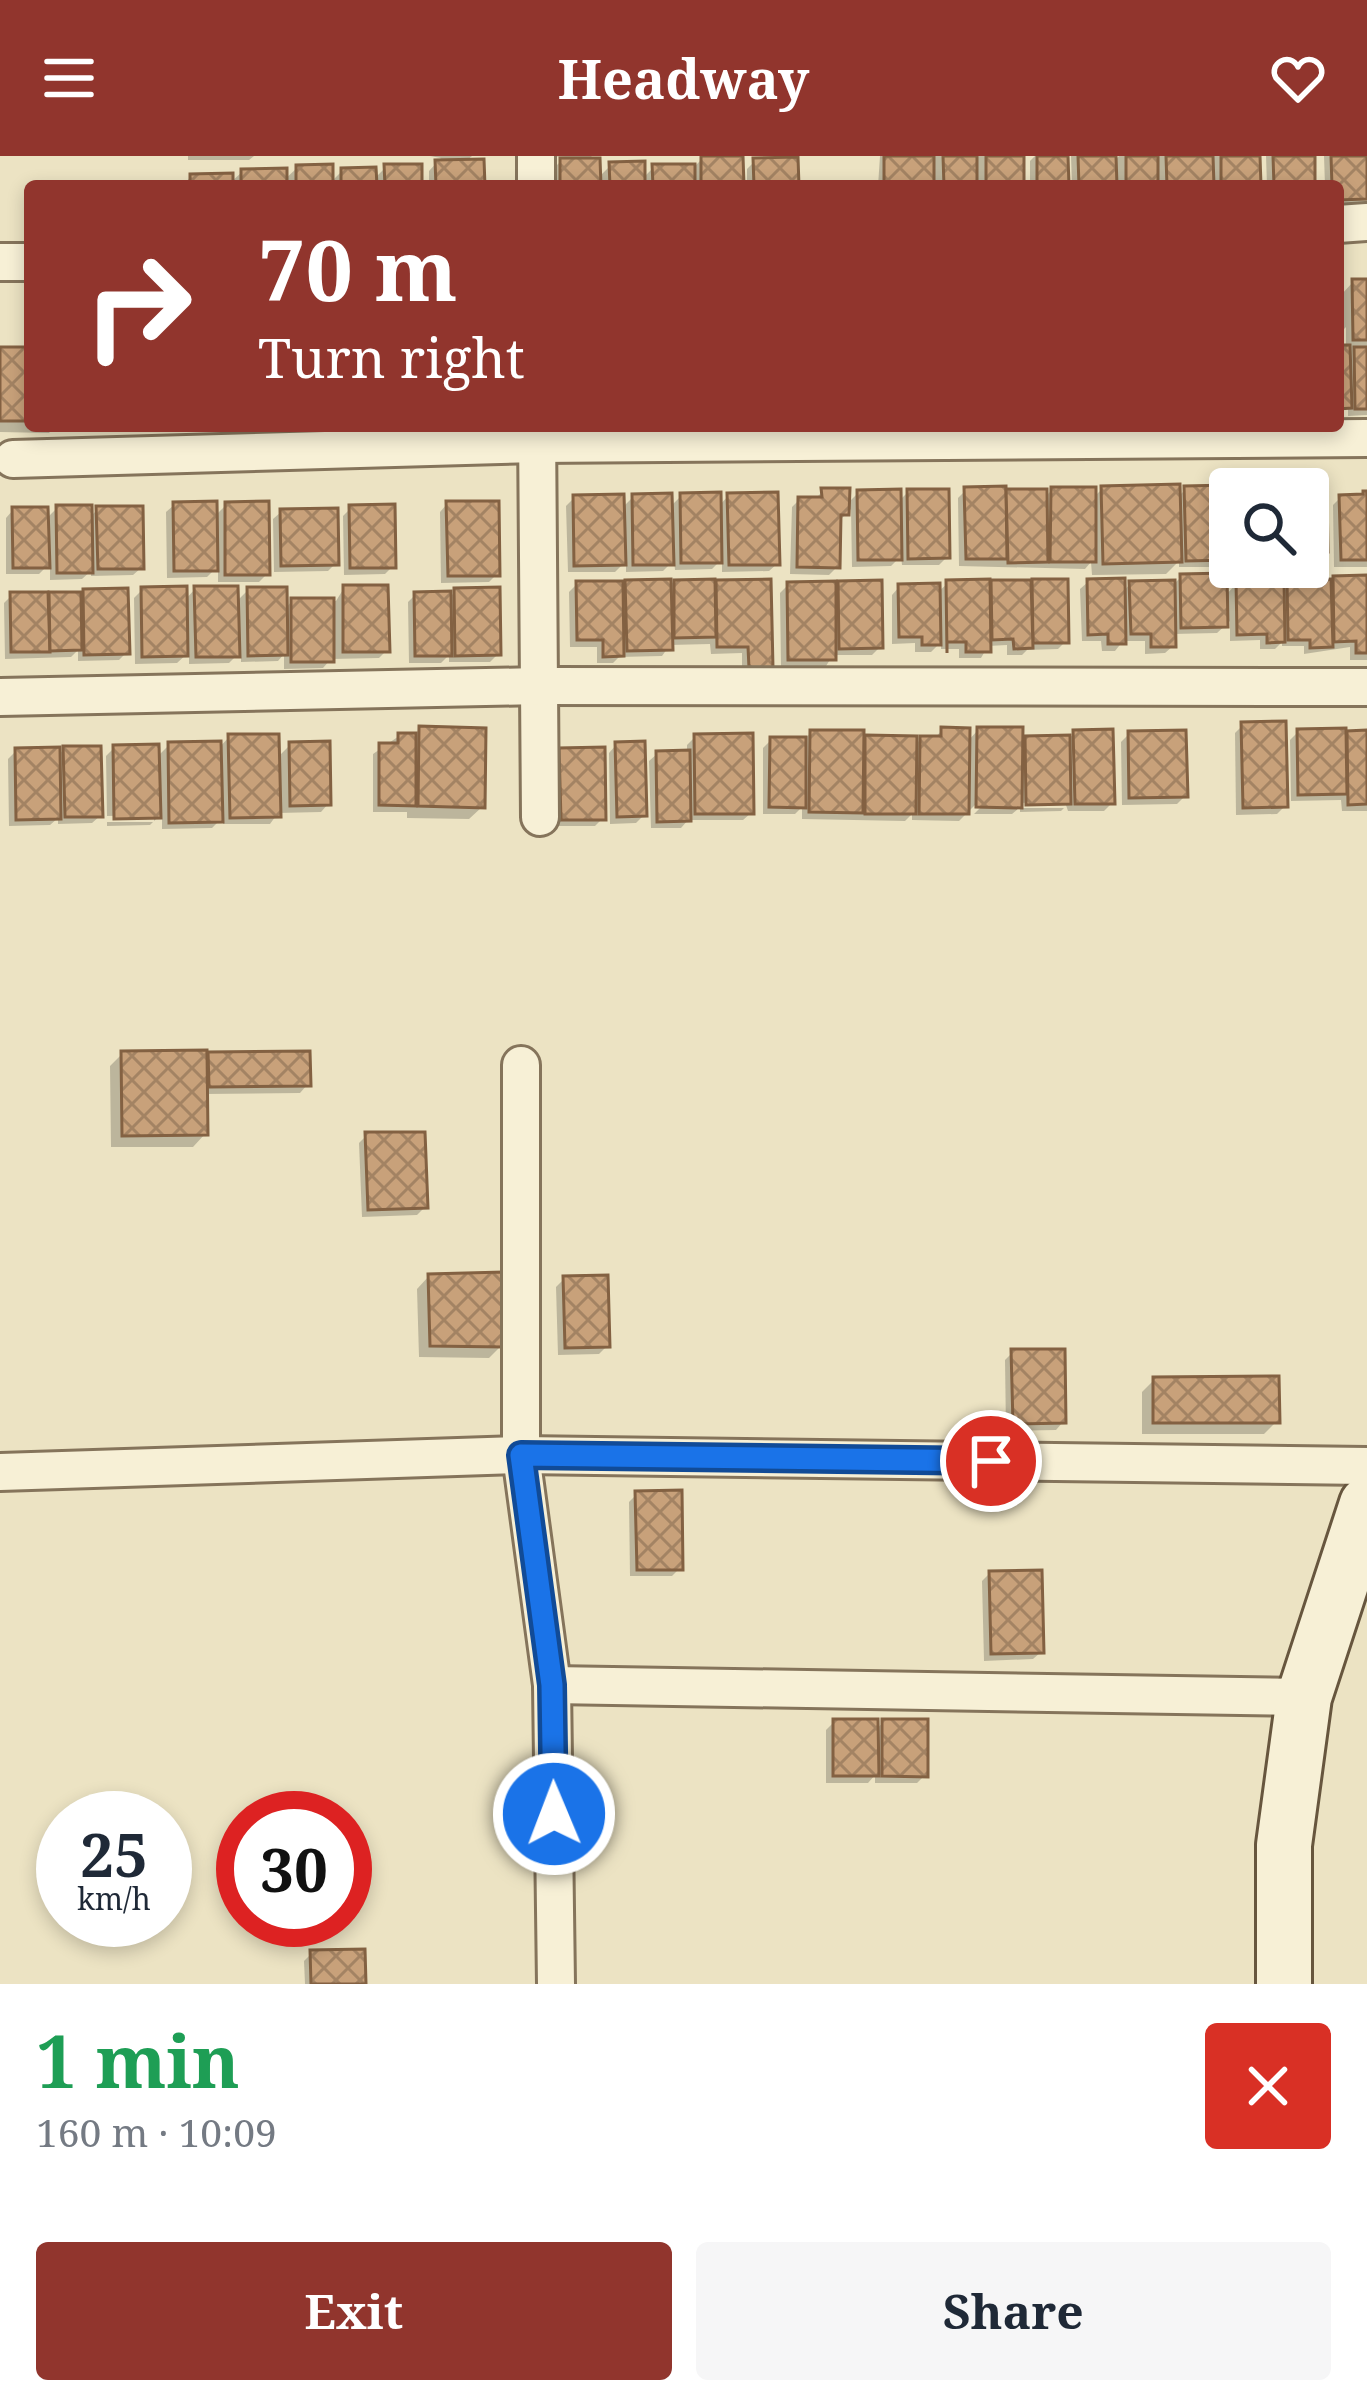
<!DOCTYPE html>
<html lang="en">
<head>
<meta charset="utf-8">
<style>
	body { margin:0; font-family:"Noto Serif",serif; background:#f6f6f7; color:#1f2937; height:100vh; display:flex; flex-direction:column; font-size:45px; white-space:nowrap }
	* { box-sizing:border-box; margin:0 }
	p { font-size:39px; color:#747a83 }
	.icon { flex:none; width:66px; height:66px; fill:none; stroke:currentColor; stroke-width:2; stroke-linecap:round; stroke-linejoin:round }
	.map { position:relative; height:1828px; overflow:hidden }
	.drawer { display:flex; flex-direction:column; background:#fff; flex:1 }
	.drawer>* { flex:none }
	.hud { position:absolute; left:24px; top:24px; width:1320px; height:252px; border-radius:12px; box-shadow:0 6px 18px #0003; background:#91352d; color:#fff; overflow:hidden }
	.buttons { position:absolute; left:1209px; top:312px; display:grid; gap:24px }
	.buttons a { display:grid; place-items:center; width:120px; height:120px; border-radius:12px; background:#fff; box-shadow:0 6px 18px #0003; font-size:60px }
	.speed { position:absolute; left:36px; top:1635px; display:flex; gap:24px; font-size:60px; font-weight:700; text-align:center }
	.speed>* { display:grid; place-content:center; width:156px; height:156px; border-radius:50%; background:#fff; box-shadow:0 6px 18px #0003; line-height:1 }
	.speed small { font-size:30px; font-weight:400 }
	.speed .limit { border:18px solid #d22; background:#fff; color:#111 }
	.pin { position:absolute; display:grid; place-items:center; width:102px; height:102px; color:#fff; margin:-51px; border:6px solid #fff; border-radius:50%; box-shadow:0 3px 12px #0007 }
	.me { position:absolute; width:132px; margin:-66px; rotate:359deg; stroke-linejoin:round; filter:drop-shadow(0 0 9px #0008) }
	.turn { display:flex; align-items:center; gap:42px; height:252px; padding:0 36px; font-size:54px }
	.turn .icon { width:156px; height:156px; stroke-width:2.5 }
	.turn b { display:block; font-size:84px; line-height:102px }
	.round { display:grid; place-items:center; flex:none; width:126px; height:126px; border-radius:12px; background:#f6f6f7 }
	.overview { display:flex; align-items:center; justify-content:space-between; height:204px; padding:0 36px }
	h1 { font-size:72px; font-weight:700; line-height:90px; color:#1e9e55 }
	.button { display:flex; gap:24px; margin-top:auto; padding:24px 36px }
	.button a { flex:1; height:138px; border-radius:12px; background:#91352d; color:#fff; font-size:48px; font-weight:700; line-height:138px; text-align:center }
	.button a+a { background:#f6f6f7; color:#1f2937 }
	header { display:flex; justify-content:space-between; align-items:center; height:156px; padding:0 36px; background:#91352d; color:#fff; font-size:54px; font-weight:700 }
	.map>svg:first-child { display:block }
	.shadow { fill:#0003 }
	.building { fill:url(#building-cross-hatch); stroke:#836142; stroke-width:3 }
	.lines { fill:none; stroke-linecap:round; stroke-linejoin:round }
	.street-casing { stroke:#85745b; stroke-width:42 }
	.secondary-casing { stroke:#67563e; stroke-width:60 }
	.street { stroke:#f7f0d6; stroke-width:36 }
	.secondary { stroke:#f7f0d6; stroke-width:54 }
	.route-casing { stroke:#114b97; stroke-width:30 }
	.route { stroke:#1a73e8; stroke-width:21 }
</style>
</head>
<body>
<header><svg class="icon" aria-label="menu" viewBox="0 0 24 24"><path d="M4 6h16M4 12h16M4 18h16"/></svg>Headway<svg class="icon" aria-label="heart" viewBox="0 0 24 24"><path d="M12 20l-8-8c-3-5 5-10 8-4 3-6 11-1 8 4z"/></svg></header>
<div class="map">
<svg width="1367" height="1828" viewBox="0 0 1367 1828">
	<defs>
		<pattern id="building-cross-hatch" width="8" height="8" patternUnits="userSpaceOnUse" patternTransform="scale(3)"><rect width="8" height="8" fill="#c8a17a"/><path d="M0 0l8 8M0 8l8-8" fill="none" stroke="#a38363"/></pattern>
	</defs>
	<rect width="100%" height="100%" fill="#ece3c3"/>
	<g class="shadow">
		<polygon points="188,0 254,0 249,4 188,4"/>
		<polygon points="430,0 472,0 465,6 482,30 429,30 429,15 441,2"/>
		<polygon points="547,0 592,0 587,5 598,22 611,9 642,23 654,11 694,11 705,0 730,0 741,30 554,30 553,13 565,1"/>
		<polygon points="789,0 825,0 795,0 796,30 747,30 747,13 755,5 789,5"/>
		<polygon points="880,0 931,0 931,5 935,0 974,0 974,4 978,0 1021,0 1021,30 878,30"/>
		<polygon points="1035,0 1065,0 1066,30 1030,30 1030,5"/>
		<polygon points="1071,0 1113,0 1113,6 1119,0 1257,0 1258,30 1072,30"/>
		<polygon points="1266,0 1312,0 1312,30 1267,30"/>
		<polygon points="1324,0 1367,0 1367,46 1363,50 1338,50 1338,30 1325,30"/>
		<polygon points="386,11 419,30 183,30 191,20 230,27 242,16 284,24 297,12 330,27 342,15 374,23"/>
		<polygon points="1338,119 1341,139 1353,126 1367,126 1367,259 1348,260 1348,251 1338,259 1338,192 1346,192 1346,171 1338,179"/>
		<polygon points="0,194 30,194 30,270 55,270 49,277 0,276"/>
		<polygon points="115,270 209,270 205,274"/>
		<polygon points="1102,333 1178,341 1186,333 1227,403 1220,411 1179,411 1179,405 1166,418 1092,419 1091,406 1085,413 959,410 958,342 966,334 1044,335 1044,342 1052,334 1093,342"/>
		<polygon points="823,335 847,348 858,337 898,346 908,336 947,401 939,409 902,409 901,400 891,410 852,411 851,353 838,366 837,411 829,419 790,418 792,351 799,344 814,344"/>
		<polygon points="1367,339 1367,411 1334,411 1333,349 1341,341"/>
		<polygon points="681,340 719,350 728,340 777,408 769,415 722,416 722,403 712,413 675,414 674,404 663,415 626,416 626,405 615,416 568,416 566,350 574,342 622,352 633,341 670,351"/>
		<polygon points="1308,341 1325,395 1317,403 1308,404"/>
		<polygon points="447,348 497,418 489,426 441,427 440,356"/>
		<polygon points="174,349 215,360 226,349 267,418 259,426 218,426 218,410 207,421 167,422 166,356"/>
		<polygon points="57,352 89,362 98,353 141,412 133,419 91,420 91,415 82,423 50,424 50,407 39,418 6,418 6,362 13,354 45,364"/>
		<polygon points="351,352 393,410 385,418 344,419 343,360"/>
		<polygon points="281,356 336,407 328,415 274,416 273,363"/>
		<polygon points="1181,421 1225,440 1237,427 1281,434 1289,427 1367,423 1367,504 1350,504 1350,491 1304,498 1304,490 1282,490 1282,486 1275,493 1260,493 1260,484 1230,485 1230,465 1217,477 1173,478 1173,490 1165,497 1145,498 1145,485 1123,485 1115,495 1102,495 1101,485 1082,485 1080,433 1088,426 1122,437 1130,428 1175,427"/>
		<polygon points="768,426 770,511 762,518 742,519 742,497 711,498 710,488 670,489 662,500 619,501 613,507 597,507 597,491 570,491 569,436 577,428 620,433 626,427"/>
		<polygon points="1065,426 1066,485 1058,493 1027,494 1022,499 1007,499 1007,489 988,490 981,502 959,502 959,493 941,493 941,486 931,496 915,496 915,487 892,488 892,439 899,431 937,437 948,427"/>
		<polygon points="879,427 880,491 872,499 833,499 826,510 781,511 780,437 788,429"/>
		<polygon points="344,432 387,494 379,502 331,503 323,512 284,513 284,498 278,505 241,506 241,495 229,507 189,508 189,496 177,507 135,508 134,442 142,434 184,445 195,433 235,447 248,434 285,453 292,445 336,445"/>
		<polygon points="125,435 127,496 119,504 78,505 78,494 71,501 5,503 4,447 12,439"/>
		<polygon points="456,435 498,498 490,506 449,506 449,499 441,507 409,507 408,446 415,439 448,443"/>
		<polygon points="1243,569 1285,650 1277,658 1236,659 1235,577"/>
		<polygon points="420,573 482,651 469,663 407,662 407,656 373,656 373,598 399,580 413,580"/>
		<polygon points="942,574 967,586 978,574 1020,590 1026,583 1069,582 1075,577 1112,647 1104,655 1068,655 1065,646 1011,647 1011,653 1018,653 1012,658 974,658 989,643 985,639 959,665 912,664 912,658 905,665 802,663 802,651 795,658 763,658 763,592 771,584 803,584 811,577 914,583 914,590 921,583 934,583"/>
		<polygon points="1298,576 1367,577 1367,655 1342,655 1341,644 1291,645 1290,584"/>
		<polygon points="1129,578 1185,640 1177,648 1122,649 1121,586"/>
		<polygon points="229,581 277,602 290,589 328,648 321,656 278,657 270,668 223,668 223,661 212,672 162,673 162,657 154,665 154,659 107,660 106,600 114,592 156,602 169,589 218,593"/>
		<polygon points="695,581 751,657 743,664 688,664 681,672 651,672 649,605 657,598 687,597 687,589"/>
		<polygon points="616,589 644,659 636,667 610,668 609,597"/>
		<polygon points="64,593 100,660 92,667 58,668 58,662 50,669 9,670 8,603 16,595 57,601"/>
		<polygon points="561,595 603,662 595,670 554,670 553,603"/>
		<polygon points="1020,652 1064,652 1061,655 1020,656"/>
		<polygon points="107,666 153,666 150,669 107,670"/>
		<polygon points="122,898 204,905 210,899 307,929 300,937 205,938 205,978 193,991 111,991 110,910"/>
		<polygon points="367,979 425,1051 417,1059 362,1061 359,987"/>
		<polygon points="429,1120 501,1190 489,1202 419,1201 417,1133"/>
		<polygon points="564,1123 607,1190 599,1198 558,1199 556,1131"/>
		<polygon points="1013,1196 1063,1266 1056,1274 1006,1275 1005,1204"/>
		<polygon points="1154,1224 1277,1265 1264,1278 1142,1278 1142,1236"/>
		<polygon points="637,1338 680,1412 672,1420 630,1420 629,1346"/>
		<polygon points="990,1417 1041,1496 1033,1503 984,1505 982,1425"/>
		<polygon points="834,1566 875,1574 884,1566 925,1619 917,1627 875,1627 875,1619 868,1627 826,1627 826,1574"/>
		<polygon points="312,1797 363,1828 305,1828 304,1805"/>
	</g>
	<g class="building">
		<polygon points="701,0 743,0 744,30 701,30"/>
		<rect x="884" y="0" width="50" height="30"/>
		<polygon points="943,0 977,0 977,30 944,30"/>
		<rect x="986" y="0" width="38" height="30"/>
		<polygon points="1037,0 1068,0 1069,30 1037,30"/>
		<polygon points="1078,0 1116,0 1117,30 1079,30"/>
		<rect x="1126" y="0" width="32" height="30"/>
		<polygon points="1166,0 1213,0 1214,30 1167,30"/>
		<polygon points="1221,0 1260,0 1261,30 1221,30"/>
		<polygon points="1273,0 1315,0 1315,30 1274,30"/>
		<polygon points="1331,0 1367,0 1367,43 1338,44 1338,30 1332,30"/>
		<polygon points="798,1 799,30 754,30 753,2"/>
		<polygon points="560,2 600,2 601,30 560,30"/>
		<polygon points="484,3 485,30 436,30 435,4"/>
		<polygon points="645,5 645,30 610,30 609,6"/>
		<polygon points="333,8 333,30 296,30 296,9"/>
		<polygon points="384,8 422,8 422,30 385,30"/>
		<polygon points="652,8 695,8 695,30 653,30"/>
		<polygon points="376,11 377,30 341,30 341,12"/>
		<polygon points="287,12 287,30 241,30 241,13"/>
		<polygon points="233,17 233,30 190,30 190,18"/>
		<polygon points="1352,123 1367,123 1367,184 1353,184"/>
		<polygon points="1338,189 1350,189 1352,252 1338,253"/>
		<rect x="0" y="191" width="30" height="74"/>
		<polygon points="1354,191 1367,191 1367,253 1355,253"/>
		<polygon points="1180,328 1182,406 1103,408 1101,330"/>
		<polygon points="1229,329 1230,404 1186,405 1184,330"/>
		<polygon points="1006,330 1007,403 966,403 964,331"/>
		<polygon points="1051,331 1096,331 1096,406 1050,406"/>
		<polygon points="821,332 850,332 849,359 841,359 840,412 797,411 798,341 822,341"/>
		<polygon points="901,333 902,404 858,404 857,334"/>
		<polygon points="907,333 949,333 950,402 908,403"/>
		<polygon points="1006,333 1047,333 1048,406 1008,407"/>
		<polygon points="1363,335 1367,335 1367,404 1341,404 1339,339 1363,338"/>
		<polygon points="721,336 722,407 681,407 680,337"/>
		<polygon points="778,336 780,409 729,409 727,337"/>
		<polygon points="672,337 674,409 633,409 632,338"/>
		<polygon points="1327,337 1328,396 1308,397 1308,338"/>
		<polygon points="624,338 626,409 574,410 573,339"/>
		<polygon points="217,345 218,415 174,415 173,346"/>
		<polygon points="269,345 270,419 225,419 225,346"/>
		<polygon points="446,345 499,345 500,420 448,420"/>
		<polygon points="395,348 396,412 350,412 349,349"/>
		<polygon points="56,349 92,349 93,417 57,417"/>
		<polygon points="96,350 143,350 144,413 98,413"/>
		<polygon points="12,351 48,351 50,412 13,412"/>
		<polygon points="338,352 339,409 281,410 280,353"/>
		<polygon points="1227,417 1228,471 1181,472 1180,418"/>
		<polygon points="1367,419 1367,497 1356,497 1356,485 1334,486 1333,420"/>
		<polygon points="1125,422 1126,488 1108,488 1108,478 1088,479 1087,423"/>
		<polygon points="671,423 673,494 627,495 625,424"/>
		<polygon points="715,423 716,481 674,482 674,424"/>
		<polygon points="771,423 773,512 749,512 748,491 717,491 716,424"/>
		<polygon points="990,423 991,496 966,496 966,486 947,486 947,497 946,424"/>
		<polygon points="1032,423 1068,423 1069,487 1033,487"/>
		<polygon points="1284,423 1285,486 1267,487 1267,478 1237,479 1236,424"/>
		<polygon points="1331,423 1333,491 1310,492 1310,484 1288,484 1287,424"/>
		<polygon points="882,424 883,492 839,493 838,425"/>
		<polygon points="991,424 1031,424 1033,492 1014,493 1013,483 992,484"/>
		<polygon points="1175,424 1176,491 1151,491 1151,478 1131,478 1129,425"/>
		<polygon points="576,425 623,425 624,500 603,501 603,484 577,484"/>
		<polygon points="836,425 836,504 788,504 787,426"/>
		<polygon points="940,427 941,489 922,489 922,481 899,481 898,428"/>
		<polygon points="343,429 388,429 390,496 343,496"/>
		<polygon points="187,430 188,500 142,501 141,431"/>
		<polygon points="194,430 238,430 240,501 196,501"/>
		<polygon points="247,431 287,431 288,499 248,500"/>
		<polygon points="500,431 501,499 455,500 454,432"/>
		<polygon points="128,432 130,498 84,499 83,433"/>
		<polygon points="451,435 452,500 415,500 414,436"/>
		<polygon points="10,436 48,436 50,496 11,496"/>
		<polygon points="49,436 81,436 82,494 50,495"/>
		<rect x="291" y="442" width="43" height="64"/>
		<polygon points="1286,565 1288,651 1243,652 1241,566"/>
		<polygon points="419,570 486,572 485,652 418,650"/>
		<polygon points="941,571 970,572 969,658 919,658 920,580 941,580"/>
		<polygon points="977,571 1023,571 1022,652 976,651"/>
		<polygon points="1346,572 1347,638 1298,639 1297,573"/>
		<polygon points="1113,573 1115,648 1075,648 1073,574"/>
		<polygon points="810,574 864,574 863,657 809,656"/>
		<polygon points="1186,574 1188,641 1129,642 1128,575"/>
		<polygon points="1367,574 1367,648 1348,649 1347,575"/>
		<polygon points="398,577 416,577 416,650 379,649 379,587 398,587"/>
		<polygon points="753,577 754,658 695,658 694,578"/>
		<polygon points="228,578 279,578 281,661 230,662"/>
		<polygon points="865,579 917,580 916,658 865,658"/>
		<polygon points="1070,579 1071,648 1026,649 1025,580"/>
		<polygon points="770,581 806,581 806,652 769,651"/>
		<polygon points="221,585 223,666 169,667 168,586"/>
		<polygon points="330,585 331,649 290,650 289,586"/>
		<polygon points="645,585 647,660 617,661 615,586"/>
		<polygon points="159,588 161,662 114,663 113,589"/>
		<polygon points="63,590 101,590 103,661 65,661"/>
		<polygon points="60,591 61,663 16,664 15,592"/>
		<polygon points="605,591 606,664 561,664 559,592"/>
		<polygon points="690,594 691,665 657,666 656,595"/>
		<polygon points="207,894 208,979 122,980 121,895"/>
		<polygon points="310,895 311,930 209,931 208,896"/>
		<polygon points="365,976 425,976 428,1052 368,1054"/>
		<polygon points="503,1116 504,1191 430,1190 428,1118"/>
		<polygon points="608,1119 610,1191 565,1192 563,1120"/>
		<polygon points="1011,1193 1065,1193 1066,1267 1013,1268"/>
		<polygon points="1279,1220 1280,1267 1153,1267 1153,1221"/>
		<polygon points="682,1334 683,1414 637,1414 635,1335"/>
		<polygon points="1042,1414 1044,1497 991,1498 989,1415"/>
		<polygon points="833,1563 878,1563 879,1620 833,1620"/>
		<polygon points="882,1563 928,1563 928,1621 882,1620"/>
		<polygon points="365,1793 366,1828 311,1828 310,1794"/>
	</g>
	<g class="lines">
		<g class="street-casing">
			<g id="street">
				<polyline points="536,30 536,0"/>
				<polyline points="1338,68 1367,66"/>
				<polyline points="0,106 30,106"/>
				<polyline points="537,270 540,661"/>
				<polyline points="13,303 537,288 1367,282"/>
				<polyline points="0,541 539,530 1367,531"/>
				<polyline points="521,909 521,1299 552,1529 556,1828"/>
				<polyline points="0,1316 521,1299 1367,1310"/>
				<polyline points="552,1529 1304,1541"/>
			</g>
		</g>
		<g class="secondary-casing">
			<polyline id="secondary" points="1284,1828 1284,1689 1304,1541 1367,1348"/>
		</g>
		<use href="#street" class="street"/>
		<use href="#secondary" class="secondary"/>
	</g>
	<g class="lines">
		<g class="route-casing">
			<polyline id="route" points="554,1658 552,1529 521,1299 991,1305"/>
		</g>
		<use href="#route" class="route"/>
	</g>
</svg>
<div class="buttons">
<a><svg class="icon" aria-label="search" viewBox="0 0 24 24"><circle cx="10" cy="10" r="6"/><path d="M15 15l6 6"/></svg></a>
</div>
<div class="speed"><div>25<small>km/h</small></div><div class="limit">30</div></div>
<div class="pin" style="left:991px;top:1305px;background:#d93025"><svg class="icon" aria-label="arrive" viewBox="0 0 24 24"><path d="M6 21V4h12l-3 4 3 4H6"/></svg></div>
<svg class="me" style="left:554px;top:1658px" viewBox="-20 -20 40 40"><circle r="17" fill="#1a73e8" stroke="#fff" stroke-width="3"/><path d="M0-11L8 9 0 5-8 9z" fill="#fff"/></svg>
<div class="hud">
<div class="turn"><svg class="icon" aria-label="right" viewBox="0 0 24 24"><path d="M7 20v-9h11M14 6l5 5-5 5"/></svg><div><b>70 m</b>Turn right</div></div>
</div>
</div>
<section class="drawer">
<div class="overview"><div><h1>1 min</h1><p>160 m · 10:09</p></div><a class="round" style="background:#d93025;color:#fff"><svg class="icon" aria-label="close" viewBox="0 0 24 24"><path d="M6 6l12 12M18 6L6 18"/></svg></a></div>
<div class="button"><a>Exit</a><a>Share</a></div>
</section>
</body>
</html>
